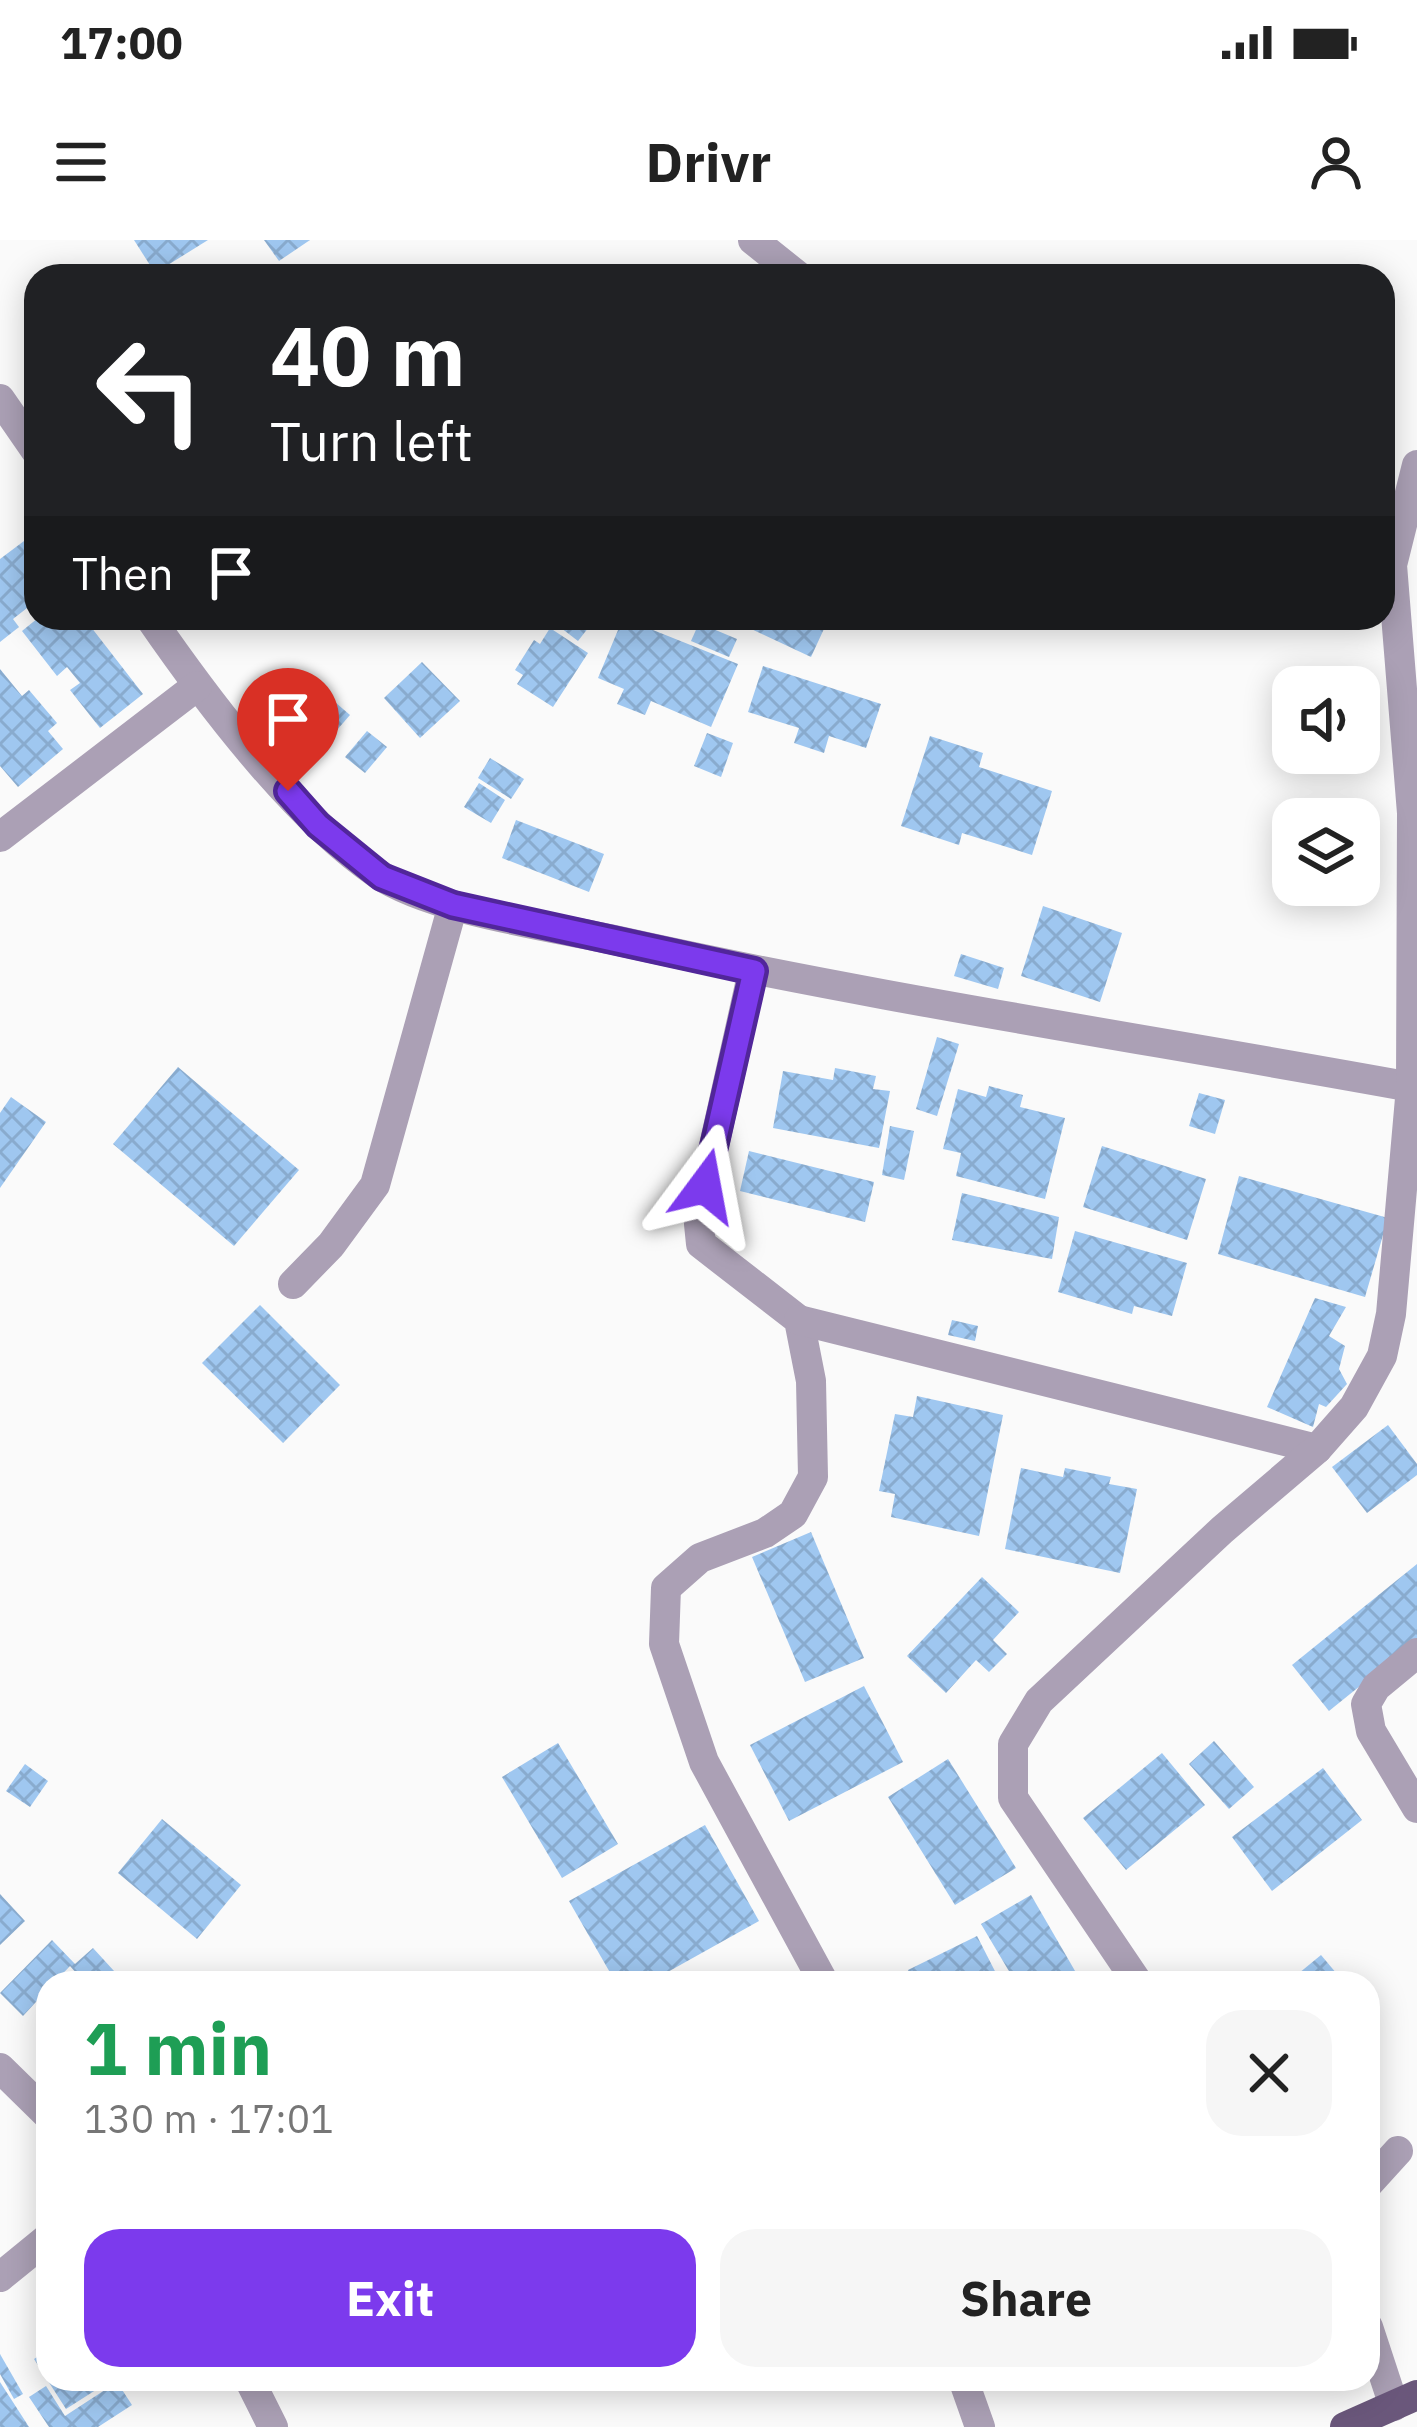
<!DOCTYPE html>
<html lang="en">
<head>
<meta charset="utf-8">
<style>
	body { margin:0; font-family:"IBM Plex Sans",sans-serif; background:#f6f6f6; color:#222; height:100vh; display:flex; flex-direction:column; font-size:45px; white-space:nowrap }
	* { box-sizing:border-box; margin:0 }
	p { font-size:39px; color:#767676 }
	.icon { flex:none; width:66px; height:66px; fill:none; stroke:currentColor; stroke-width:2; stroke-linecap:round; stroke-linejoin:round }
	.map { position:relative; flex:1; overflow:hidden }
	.drawer { position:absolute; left:36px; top:1731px; width:1344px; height:420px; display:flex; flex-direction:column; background:#fff; border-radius:36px; box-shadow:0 6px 30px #0003 }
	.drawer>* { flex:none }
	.banner { position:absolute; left:24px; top:24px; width:1371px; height:366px; border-radius:36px; box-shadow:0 6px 30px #0003; background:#202124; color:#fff; overflow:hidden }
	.tools { position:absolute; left:1272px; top:426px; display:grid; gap:24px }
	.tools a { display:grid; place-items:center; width:108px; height:108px; border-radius:24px; background:#fff; box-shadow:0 6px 30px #0003; font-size:60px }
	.pin { position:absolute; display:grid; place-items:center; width:102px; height:102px; color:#fff; margin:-123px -51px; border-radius:50% 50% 50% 0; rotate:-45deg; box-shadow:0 0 12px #0007 }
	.pin .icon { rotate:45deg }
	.me { position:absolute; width:132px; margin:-66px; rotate:13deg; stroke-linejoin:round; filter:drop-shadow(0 0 9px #0008) }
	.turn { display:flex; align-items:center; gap:42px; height:252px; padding:0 48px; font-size:54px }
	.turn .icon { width:156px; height:156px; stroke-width:2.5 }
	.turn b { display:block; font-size:84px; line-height:102px }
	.then { display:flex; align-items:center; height:114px; padding:0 48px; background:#0003; gap:24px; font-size:45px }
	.round { display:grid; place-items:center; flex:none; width:126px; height:126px; border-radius:36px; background:#f6f6f6 }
	.head { display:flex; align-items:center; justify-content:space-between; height:204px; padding:0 48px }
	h1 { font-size:72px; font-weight:700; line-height:90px; color:#1e9e55 }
	.button { display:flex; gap:24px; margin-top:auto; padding:24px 48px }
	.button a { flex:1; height:138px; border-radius:36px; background:#7c3aed; color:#fff; font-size:48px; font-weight:700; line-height:138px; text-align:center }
	.button a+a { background:#f6f6f6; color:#222 }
	.status { display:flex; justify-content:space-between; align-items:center; height:84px; padding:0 60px; background:#fff; direction:ltr }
	.status svg { height:33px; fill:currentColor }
	header { display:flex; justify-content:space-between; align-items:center; height:156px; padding:0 48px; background:#fff; font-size:54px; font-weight:700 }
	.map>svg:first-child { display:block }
	.building { fill:url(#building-cross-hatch) }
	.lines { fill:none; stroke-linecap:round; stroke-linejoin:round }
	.minor { stroke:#aba0b5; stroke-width:30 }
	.major { stroke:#6a577b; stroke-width:30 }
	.route-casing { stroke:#51269a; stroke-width:30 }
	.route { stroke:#7c3aed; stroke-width:21 }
</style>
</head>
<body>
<div class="status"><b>17:00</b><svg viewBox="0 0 49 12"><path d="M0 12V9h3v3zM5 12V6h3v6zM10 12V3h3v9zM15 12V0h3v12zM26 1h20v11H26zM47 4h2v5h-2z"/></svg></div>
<header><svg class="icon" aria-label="menu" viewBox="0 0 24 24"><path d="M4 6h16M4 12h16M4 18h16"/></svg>Drivr<svg class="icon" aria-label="person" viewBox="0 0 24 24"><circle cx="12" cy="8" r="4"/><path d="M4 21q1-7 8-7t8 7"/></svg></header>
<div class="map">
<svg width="1417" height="2187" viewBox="0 0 1417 2187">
	<defs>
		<pattern id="building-cross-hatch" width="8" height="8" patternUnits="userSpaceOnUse" patternTransform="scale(3)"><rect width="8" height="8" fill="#9fc7f0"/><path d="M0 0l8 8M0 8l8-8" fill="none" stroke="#89abce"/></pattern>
	</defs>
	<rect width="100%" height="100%" fill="#fafafa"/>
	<g class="building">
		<polygon points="134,0 208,0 155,33"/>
		<polygon points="264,0 310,0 279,21"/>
		<polygon points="32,295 36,300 36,361 13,379 19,387 0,402 0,319"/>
		<polygon points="38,378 84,378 143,454 100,488 70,450 80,443 67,427 57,436 22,391"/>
		<polygon points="548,378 596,378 578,401"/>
		<polygon points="623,378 738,424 711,487 651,461 645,475 617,464 624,449 598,438"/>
		<polygon points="728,378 829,378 811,417"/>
		<polygon points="699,383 737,399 729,417 691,401"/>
		<polygon points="550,388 588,413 553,467 517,444 523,435 515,430 534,400 540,404"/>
		<polygon points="422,422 460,461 420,498 384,458"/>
		<polygon points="763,426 881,464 866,508 829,496 824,513 794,503 799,488 748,472"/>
		<polygon points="0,429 22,456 29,450 57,483 48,491 63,509 18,547 0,526"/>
		<polygon points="309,433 327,448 306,472 288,457"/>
		<polygon points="328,456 350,475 330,498 308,479"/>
		<polygon points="367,491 387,507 365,533 345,517"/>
		<polygon points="707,493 733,503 721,537 694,526"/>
		<polygon points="930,496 983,513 979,527 1052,551 1032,615 962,593 959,605 901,586"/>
		<polygon points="490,518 524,539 511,559 478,538"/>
		<polygon points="479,543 505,560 491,583 464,567"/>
		<polygon points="516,580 604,614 589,652 502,618"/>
		<polygon points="1043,666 1122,693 1100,762 1021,736"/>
		<polygon points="961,714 1004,728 998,749 954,736"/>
		<polygon points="937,797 959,804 937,876 916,869"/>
		<polygon points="178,827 299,930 234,1006 113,904"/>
		<polygon points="835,828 876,836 873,849 890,851 879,908 773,888 783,831 833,840"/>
		<polygon points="989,846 1023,855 1020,867 1065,878 1045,959 956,936 961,913 943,909 958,849 986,857"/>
		<polygon points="1199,853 1225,860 1215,894 1189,886"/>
		<polygon points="11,857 46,882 0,948 0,873"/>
		<polygon points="890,886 914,891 904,940 882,935"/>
		<polygon points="1102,906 1206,939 1187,1000 1083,967"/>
		<polygon points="749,911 874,942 865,982 740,951"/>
		<polygon points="1239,936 1388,978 1365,1057 1218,1014"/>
		<polygon points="962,953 1059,977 1052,1019 952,1000"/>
		<polygon points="1075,991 1187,1023 1172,1076 1134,1066 1132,1074 1058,1052"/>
		<polygon points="1315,1058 1346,1067 1329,1096 1345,1106 1339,1129 1347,1144 1326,1167 1319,1164 1313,1187 1267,1167"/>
		<polygon points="260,1065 340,1145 283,1203 202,1123"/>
		<polygon points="952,1080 978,1086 975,1101 948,1095"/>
		<polygon points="917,1156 1003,1175 979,1296 891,1277 895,1254 879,1251 895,1174 913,1177"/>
		<polygon points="1388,1185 1417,1224 1417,1235 1367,1273 1332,1227"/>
		<polygon points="1021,1228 1063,1237 1065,1228 1111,1237 1109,1244 1137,1249 1120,1333 1005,1309"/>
		<polygon points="811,1292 864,1418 805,1442 752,1317"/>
		<polygon points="1417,1324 1417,1400 1329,1471 1292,1425"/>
		<polygon points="982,1337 1019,1372 993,1400 1007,1414 989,1432 976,1420 946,1453 907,1416"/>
		<polygon points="864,1446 903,1522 789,1581 750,1505"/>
		<polygon points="1214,1501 1254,1547 1229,1569 1189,1524"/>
		<polygon points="558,1503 618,1604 562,1638 502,1537"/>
		<polygon points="1162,1513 1205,1565 1126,1630 1083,1578"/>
		<polygon points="948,1519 1016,1628 955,1665 888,1557"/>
		<polygon points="25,1524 48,1541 30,1567 6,1551"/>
		<polygon points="1323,1528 1362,1580 1272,1651 1232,1597"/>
		<polygon points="162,1579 241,1645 197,1699 118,1633"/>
		<polygon points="705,1585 759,1681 648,1743 616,1743 569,1661"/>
		<polygon points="0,1654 25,1681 0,1705"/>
		<polygon points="1031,1655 1082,1743 1016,1743 981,1684"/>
		<polygon points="977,1696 1001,1743 914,1743 908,1730"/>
		<polygon points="52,1700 75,1724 93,1708 125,1743 85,1743 70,1726 54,1743 48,1743 48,1749 23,1776 0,1753"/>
		<polygon points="1321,1715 1342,1740 1297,1743 1293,1738"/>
		<polygon points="48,2110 48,2139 113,2139 66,2169 34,2119"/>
		<polygon points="0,2114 23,2154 14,2159 0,2134"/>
		<polygon points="0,2142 29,2187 0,2187"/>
		<polygon points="117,2142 132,2165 98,2187 49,2187 29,2157 46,2146 65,2176"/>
	</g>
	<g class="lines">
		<g class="minor">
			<polyline points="753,0 798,36"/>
			<polyline points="0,159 36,211"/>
			<path d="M150,378C208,462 294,577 378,634C431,670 549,686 614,700C879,759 1149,799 1417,848"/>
			<polyline points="0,597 197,446"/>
			<polyline points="753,731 705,946 699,984 701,1004 799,1080 811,1141 813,1237 793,1274 765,1293 700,1318 666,1348 664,1404 704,1522 824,1743"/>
			<polyline points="293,1044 331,1005 375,945 453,665"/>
			<polyline points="799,1080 1317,1209"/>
			<polyline points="1417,1413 1376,1447 1366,1464 1371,1491 1417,1568"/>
			<polyline points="1138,1743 1013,1558 1013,1504 1039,1461 1222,1290 1317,1209 1354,1167 1382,1116 1391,1074 1411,847 1412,573 1392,325 1417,225"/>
			<polyline points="0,1828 48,1875"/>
			<polyline points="1368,1944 1398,1911"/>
			<polyline points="0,2037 48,1998"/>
			<polyline points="1368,2087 1394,2166"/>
			<polyline points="249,2139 273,2187"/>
			<polyline points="963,2139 980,2187"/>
		</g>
		<polyline class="major" points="1345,2187 1417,2155"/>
	</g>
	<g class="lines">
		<g class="route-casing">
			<polyline id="route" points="288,551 318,585 382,637 453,665 754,731 705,946"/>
		</g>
		<use href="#route" class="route"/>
	</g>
</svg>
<div class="tools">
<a><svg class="icon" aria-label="sound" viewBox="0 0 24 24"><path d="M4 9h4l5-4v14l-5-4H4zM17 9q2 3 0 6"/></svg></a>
<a><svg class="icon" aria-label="layers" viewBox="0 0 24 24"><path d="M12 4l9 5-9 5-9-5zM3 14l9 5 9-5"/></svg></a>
</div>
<div class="pin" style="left:288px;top:551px;background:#d93025"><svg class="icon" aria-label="arrive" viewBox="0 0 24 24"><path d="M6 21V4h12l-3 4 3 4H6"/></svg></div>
<svg class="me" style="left:705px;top:946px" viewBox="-20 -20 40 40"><path d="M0-17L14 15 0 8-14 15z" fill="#7c3aed" stroke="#fff" stroke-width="4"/></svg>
<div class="banner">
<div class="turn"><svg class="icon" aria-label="left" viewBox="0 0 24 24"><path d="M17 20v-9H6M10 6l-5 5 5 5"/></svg><div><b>40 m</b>Turn left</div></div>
<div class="then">Then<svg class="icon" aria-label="arrive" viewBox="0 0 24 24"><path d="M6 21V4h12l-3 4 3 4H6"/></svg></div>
</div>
<section class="drawer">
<div class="head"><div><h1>1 min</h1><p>130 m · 17:01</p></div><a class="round"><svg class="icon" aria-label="close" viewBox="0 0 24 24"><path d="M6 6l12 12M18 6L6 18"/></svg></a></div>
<div class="button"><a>Exit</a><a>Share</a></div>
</section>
</div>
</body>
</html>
